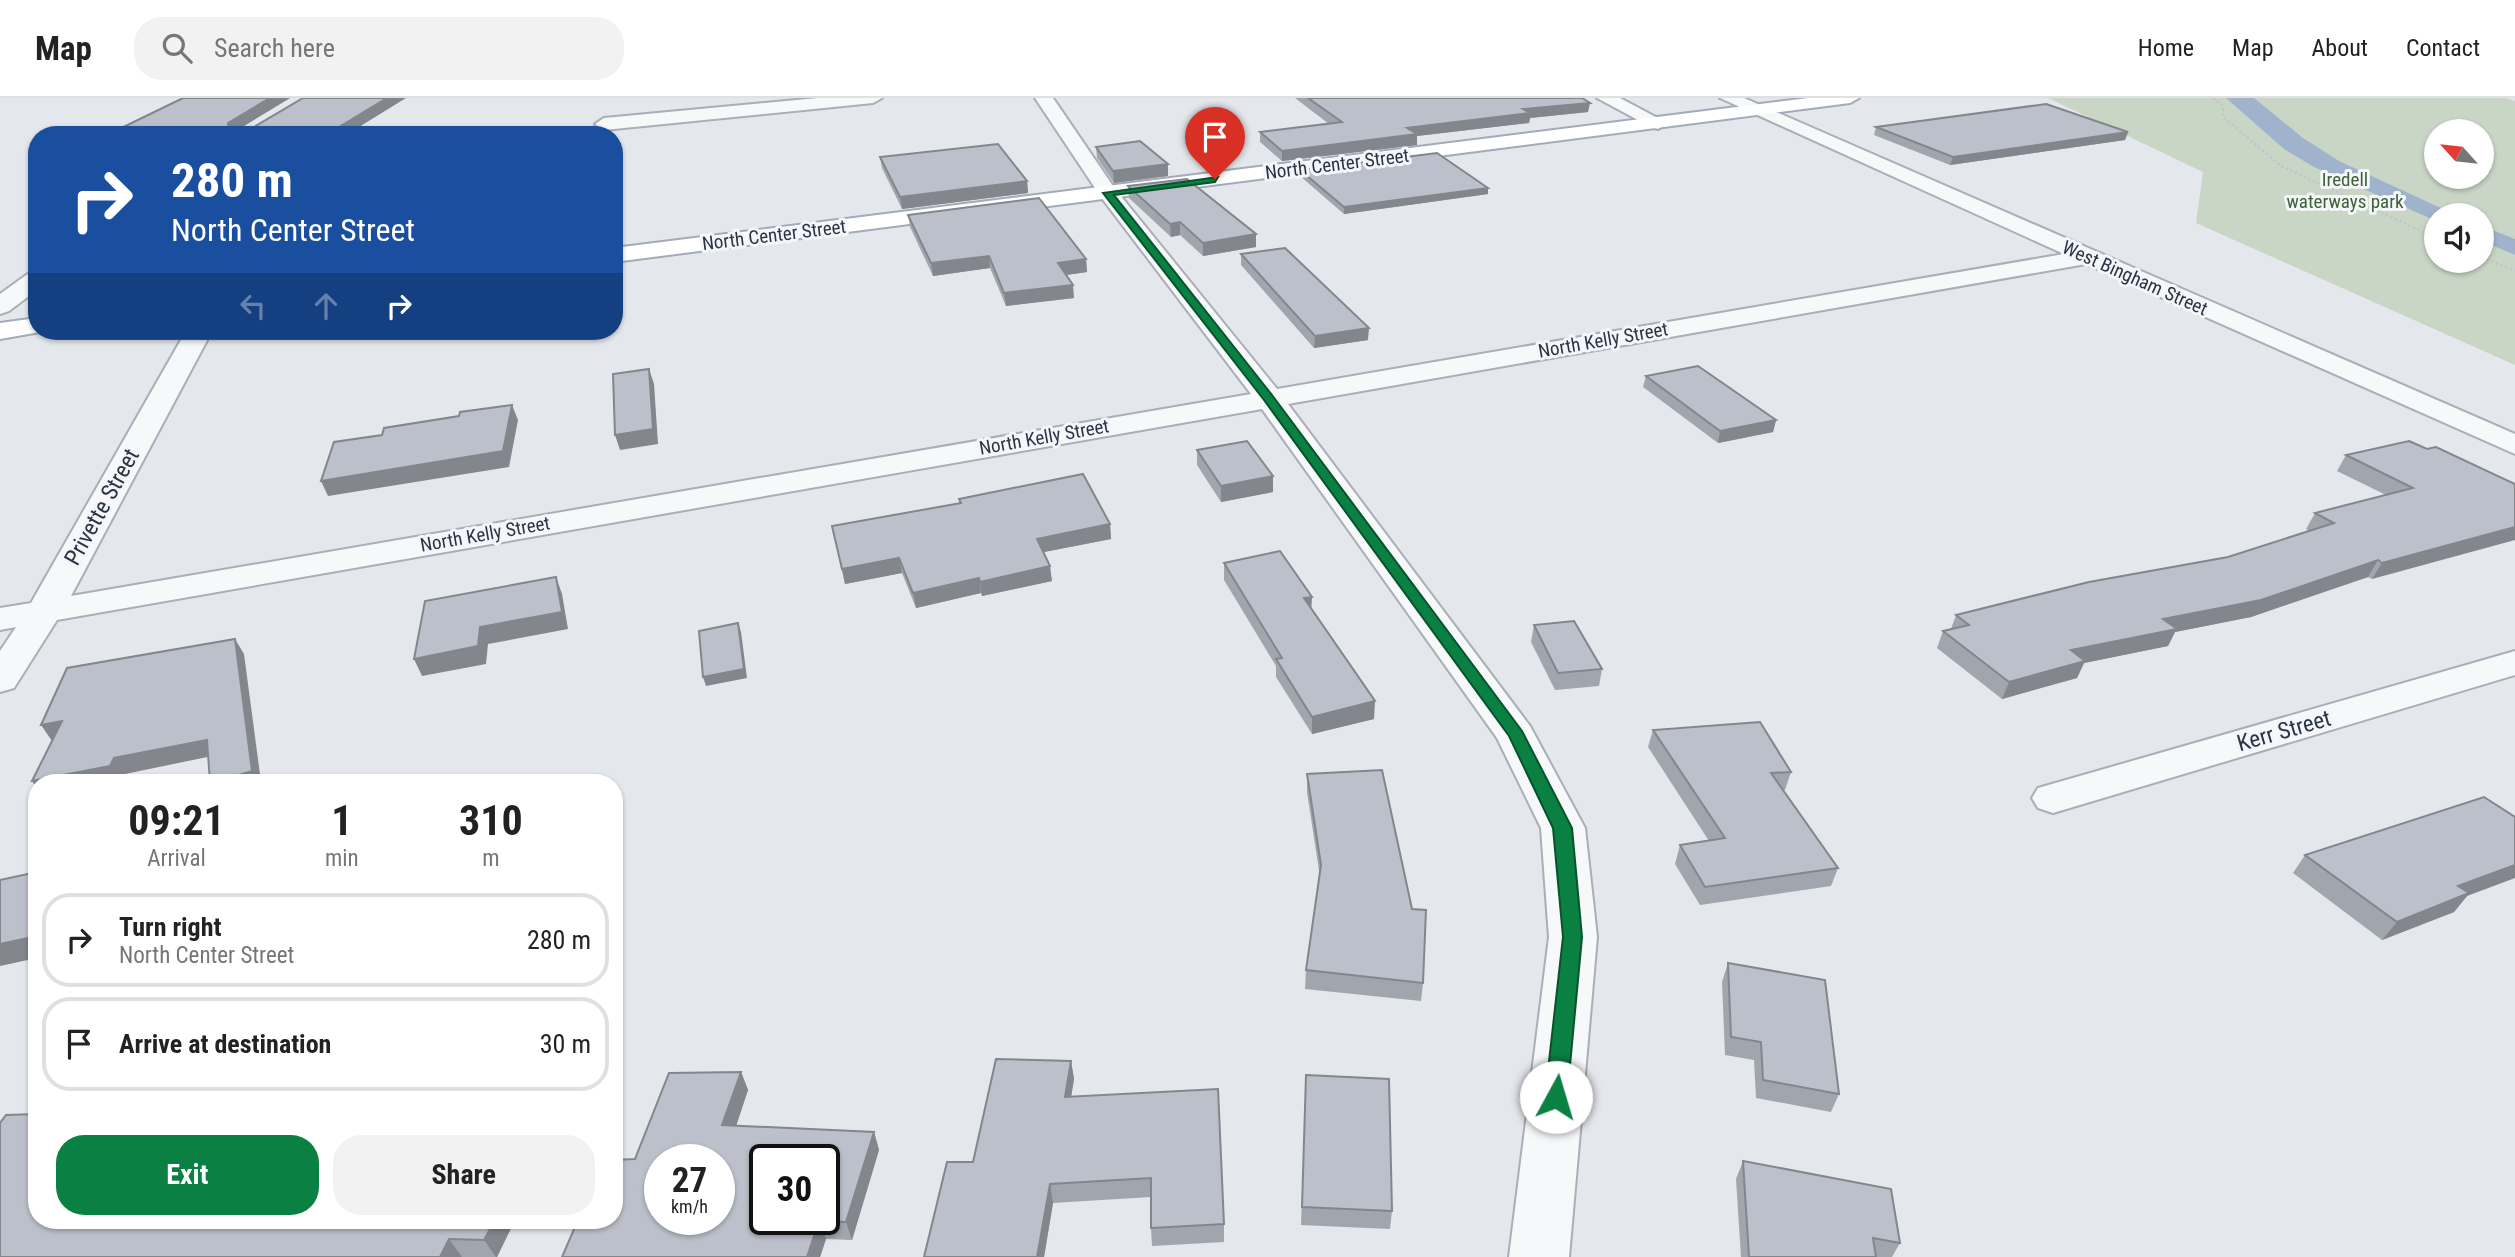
<!DOCTYPE html>
<html lang="en">
<head>
<meta charset="utf-8">
<style>
	body { margin:0; font-family:"Roboto Condensed",sans-serif; background:#f2f2f2; color:#222; height:100vh; display:flex; flex-direction:column; font-size:26px; white-space:nowrap }
	* { box-sizing:border-box; margin:0 }
	p { font-size:23px; color:#767676 }
	.icon { flex:none; width:38px; height:38px; fill:none; stroke:currentColor; stroke-width:2; stroke-linecap:round; stroke-linejoin:round }
	.map { position:relative; flex:1; overflow:hidden }
	.sheet { position:absolute; left:28px; top:676px; width:595px; height:455px; display:flex; flex-direction:column; background:#fff; border-radius:28px; box-shadow:0 2px 5px #0004 }
	.sheet>* { flex:none }
	.guide { position:absolute; left:28px; top:28px; width:595px; height:214px; border-radius:28px; box-shadow:0 2px 5px #0004; background:#1a4fa0; color:#fff; overflow:hidden }
	.needle { width:46px; rotate:297deg }
	.controls { position:absolute; left:2424px; top:21px; display:grid; gap:14px }
	.controls a { display:grid; place-items:center; width:70px; height:70px; border-radius:50%; background:#fff; box-shadow:0 2px 5px #0004; font-size:35px }
	.speed { position:absolute; left:644px; top:1046px; display:flex; gap:14px; font-size:35px; font-weight:700; text-align:center }
	.speed>* { display:grid; place-content:center; width:91px; height:91px; border-radius:50%; background:#fff; box-shadow:0 2px 5px #0004; line-height:1 }
	.speed small { font-size:18px; font-weight:400 }
	.speed .limit { border:4px solid #111; border-radius:10px; background:#fff; color:#111 }
	.pin { position:absolute; display:grid; place-items:center; width:60px; height:60px; color:#fff; margin:-72px -30px; border-radius:50% 50% 50% 0; rotate:-45deg; box-shadow:0 0 7px #0007 }
	.pin .icon { rotate:45deg }
	.me { position:absolute; width:77px; margin:-38px; rotate:6deg; stroke-linejoin:round; filter:drop-shadow(0 0 5px #0008) }
	.turn { display:flex; align-items:center; gap:24px; height:147px; padding:0 28px; font-size:32px }
	.turn .icon { width:91px; height:91px; stroke-width:2.5 }
	.turn b { display:block; font-size:49px; line-height:60px }
	.lanes { display:flex; align-items:center; height:66px; padding:0 28px; background:#0003; justify-content:center; gap:35px; direction:ltr }
	.lanes .off { opacity:.35 }
	.eta { display:flex; justify-content:space-evenly; align-items:center; height:119px; text-align:center }
	.eta b { font-size:42px; font-weight:700; line-height:49px }
	.primary-button { display:flex; gap:14px; margin-top:auto; padding:14px 28px }
	.primary-button a { flex:1; height:80px; border-radius:28px; background:#0b8043; color:#fff; font-size:28px; font-weight:700; line-height:80px; text-align:center }
	.primary-button a+a { background:#f2f2f2; color:#222 }
	ul { padding:0; list-style:none }
	li { display:flex; align-items:center; gap:21px; height:94px; margin:0 14px 10px; padding:0 14px; border:4px solid #e0e0e0; border-radius:28px }
	li div { flex:1 }
	li b { display:block; font-size:26px }
	li em { font-style:normal }
	header { display:flex; align-items:center; gap:42px; box-sizing:border-box; height:98px; padding:0 35px; background:#fff; border-bottom:2px solid #e0e0e0 }
	header strong { font-size:33px }
	nav { display:flex; gap:38px; margin-inline-start:auto; font-size:24px }
	.search { width:490px; height:63px; background:#f2f2f2; display:flex; align-items:center; gap:18px; box-sizing:border-box; padding:0 24px; border-radius:28px; color:#767676; font-size:26px }
	.map>svg:first-child { display:block }
	.green { fill:#c9d6c5; fill-rule:evenodd }
	.water { fill:#9fb4cc }
	.lines { fill:none; stroke-linecap:round; stroke-linejoin:round }
	.minor-casing { stroke:#a9aeb7; stroke-width:4 }
	.major-casing { stroke:#a3abb8; stroke-width:4 }
	.path { stroke:#c2c5cb; stroke-width:2.5; stroke-dasharray:2.5 2.5; stroke-linecap:butt }
	.minor { fill:#f7f8fa; fill-rule:evenodd }
	.major { fill:#fff; fill-rule:evenodd }
	.wall { fill:#a1a5ae }
	.shaded-wall { fill:#83868d }
	.building { fill:#bbc0ca; stroke:#83868d; stroke-width:2; fill-rule:evenodd }
	.route { fill:#0b8043; stroke:#07532c; stroke-width:2 }
	.labels { text-anchor:middle; dominant-baseline:central; stroke-width:6; stroke-linejoin:round; paint-order:stroke }
	.far-street-label { font-size:19px; fill:#2b3445; stroke:#f4f6f9 }
	.far-park-label { font-size:19px; fill:#3f6138; stroke:#f4f6f9 }
	.street-label { font-size:23px; fill:#2b3445; stroke:#f4f6f9 }
</style>
</head>
<body>
<header>
<strong>Map</strong>
<div class="search"><svg class="icon" aria-label="search" viewBox="0 0 24 24"><circle cx="10" cy="10" r="6"/><path d="M15 15l6 6"/></svg>Search here</div>
<nav><a>Home</a><a>Map</a><a>About</a><a>Contact</a></nav>
</header>
<div class="map">
<svg width="2515" height="1159" viewBox="0 0 2515 1159">
	<rect width="100%" height="100%" fill="#e4e7ec"/>
	<path class="green" d="M2048,0H2506L2515,3V267L2196,125L2203,74ZM2436,33H2482V79H2436ZM2436,117H2482V163H2436Z"/>
	<g class="water">
		<polygon points="2226,0 2254,0 2303,40 2339,63 2456,117 2436,117 2436,123 2314,69 2284,51"/>
		<polygon points="2482,128 2515,141 2515,157 2482,143"/>
	</g>
	<g class="lines">
		<g class="minor-casing">
			<g id="minor">
				<polygon points="818,0 882,0 873,5 604,32 595,26 604,20"/>
				<polygon points="1035,0 1053,0 1115,91 1277,291 2064,156 1720,0 1744,0 2515,336 2515,356 2086,166 1288,306 1530,628 1585,730 1597,839 1569,1159 1509,1159 1549,839 1541,730 1497,640 1262,311 57,522 14,590 0,594 0,553 16,529 0,532 0,510 31,505 186,233 212,233 71,498 1251,296 1101,99"/>
				<polygon points="1597,0 1620,0 1667,25 1658,31 1651,29"/>
				<polygon points="37,173 37,192 9,213 0,216 0,196 29,175"/>
				<polygon points="2515,553 2515,577 2053,715 2038,710 2032,700 2038,690"/>
			</g>
		</g>
		<g class="major-casing">
			<g id="major">
				<polygon points="1808,0 1859,0 1850,5 614,164 614,150"/>
				<polygon points="37,220 37,233 46,233 0,241 0,225"/>
			</g>
		</g>
		<g class="path">
			<polyline points="2213,0 2223,8 2223,19 2281,68 2436,140"/>
			<polyline points="2482,159 2515,173"/>
		</g>
		<use href="#minor" class="minor"/>
		<use href="#major" class="major"/>
	</g>
	<g class="wall">
		<polygon points="183,0 290,0 242,29 254,29 303,0 346,37 110,37 109,36"/>
		<polygon points="1295,0 1582,0 1588,14 1530,20 1529,25 1417,38 1417,47 1282,63 1260,44 1260,34 1329,26"/>
		<polygon points="1876,29 2128,34 2125,42 1950,67 1874,37"/>
		<polygon points="1096,49 1168,78 1114,85 1097,60"/>
		<polygon points="880,59 1027,83 1028,95 902,111 882,70"/>
		<polygon points="1300,72 1488,90 1488,96 1344,116 1300,78"/>
		<polygon points="1128,88 1256,149 1203,158 1180,137 1171,139 1129,100"/>
		<polygon points="908,117 1086,161 1087,174 1066,177 1074,200 1006,208 990,170 933,178 910,129"/>
		<polygon points="1241,156 1368,242 1314,250 1241,167"/>
		<polygon points="1646,278 1776,322 1773,334 1718,345 1643,289"/>
		<polygon points="2427,351 2515,386 2372,481 2368,479 2251,519 2175,534 2168,548 2084,565 2077,580 2002,601 1937,550 1943,533 1951,531 1956,517 2228,459 2309,433 2306,431 2315,415 2386,397 2337,373 2346,357"/>
		<polygon points="1197,352 1273,378 1273,394 1221,404 1197,367"/>
		<polygon points="959,401 1110,426 1111,441 1044,454 1052,483 982,498 981,495 916,510 902,475 845,486 832,428 959,405"/>
		<polygon points="1224,465 1311,511 1374,621 1312,636 1276,579 1276,568 1224,482"/>
		<polygon points="1534,527 1602,571 1599,588 1555,592 1531,544"/>
		<polygon points="1653,632 1791,674 1785,692 1783,692 1838,770 1831,788 1700,807 1675,766 1680,747 1709,743 1648,649"/>
		<polygon points="1307,676 1423,885 1421,903 1305,891 1306,872 1320,779 1307,694"/>
		<polygon points="2305,757 2467,798 2454,814 2382,842 2293,775"/>
		<polygon points="1728,865 1839,996 1831,1014 1756,1000 1754,962 1725,957 1722,884"/>
		<polygon points="1071,963 1074,981 1071,999 1224,1126 1224,1144 1152,1148 1151,1130 1151,1099 1053,1105 1044,1159 924,1159 973,1064"/>
		<polygon points="741,974 748,992 736,1028 874,1034 879,1052 852,1142 826,1141 820,1159 562,1159 635,1061"/>
		<polygon points="1306,977 1392,1113 1390,1131 1301,1127"/>
		<polygon points="1743,1063 1900,1145 1892,1159 1741,1159 1736,1081"/>
		<polygon points="37,1122 515,1122 497,1159 0,1159"/>
	</g>
	<g class="shaded-wall">
		<polygon points="270,0 290,0 234,34 228,29 228,25"/>
		<polygon points="387,0 406,0 346,37 335,37 334,32"/>
		<polygon points="1590,5 1588,14 1530,20 1529,25 1417,38 1417,47 1282,63 1282,53 1407,30 1523,11"/>
		<polygon points="2128,34 2125,42 1950,67 1953,59"/>
		<polygon points="1168,66 1168,78 1114,85 1113,73"/>
		<polygon points="1027,83 1028,95 902,111 900,99"/>
		<polygon points="1488,90 1488,96 1344,116 1344,109"/>
		<polygon points="1180,124 1180,137 1171,139 1170,126"/>
		<polygon points="1256,136 1256,149 1203,158 1203,145"/>
		<polygon points="989,158 990,170 933,178 931,165"/>
		<polygon points="1086,161 1087,174 1059,178 1058,165"/>
		<polygon points="1073,187 1074,200 1006,208 1004,195"/>
		<polygon points="1369,230 1368,242 1314,250 1315,238"/>
		<polygon points="649,271 654,286 658,346 620,352 615,337"/>
		<polygon points="512,307 518,322 509,369 328,398 321,383"/>
		<polygon points="1776,322 1773,334 1718,345 1720,333"/>
		<polygon points="1273,378 1273,394 1221,404 1221,388"/>
		<polygon points="1110,426 1111,441 1039,455 1037,441"/>
		<polygon points="2515,429 2515,442 2372,481 2382,465"/>
		<polygon points="899,460 902,475 845,486 842,471"/>
		<polygon points="2378,462 2368,479 2251,519 2175,534 2168,548 2084,565 2077,580 2002,601 2009,584 2071,552 2163,521"/>
		<polygon points="1050,468 1052,483 982,498 980,484"/>
		<polygon points="556,479 562,496 568,531 488,546 486,566 422,578 414,561 480,529"/>
		<polygon points="979,480 981,495 916,510 913,495"/>
		<polygon points="1312,499 1311,516 1304,500"/>
		<polygon points="738,525 741,534 747,580 706,588 703,579"/>
		<polygon points="235,541 244,556 261,684 216,684"/>
		<polygon points="1375,603 1374,621 1312,636 1312,619"/>
		<polygon points="62,623 52,643 41,627"/>
		<polygon points="207,642 217,657 125,676 122,684 37,684 37,690 32,683 114,660"/>
		<polygon points="2515,767 2515,780 2467,798 2454,814 2382,842 2397,824 2458,788"/>
		<polygon points="37,838 37,860 0,868 0,846"/>
		<polygon points="1071,963 1074,981 1068,1018 1065,999"/>
		<polygon points="741,974 748,992 730,1046 722,1027"/>
		<polygon points="874,1034 879,1052 852,1142 846,1124"/>
		<polygon points="37,1038 37,1054 30,1047"/>
		<polygon points="1050,1086 1053,1105 1044,1159 1037,1159"/>
		<polygon points="495,1122 515,1122 497,1159 496,1159 484,1142"/>
		<polygon points="819,1123 826,1141 820,1159 807,1159"/>
		<polygon points="449,1141 462,1159 440,1159"/>
	</g>
	<g class="building">
		<polygon points="183,0 270,0 228,25 228,29 254,29 303,0 387,0 334,32 109,36"/>
		<polygon points="1308,0 1582,0 1590,5 1523,11 1530,15 1407,30 1417,36 1282,53 1260,34 1342,24"/>
		<polygon points="2046,6 2128,34 1953,59 1876,29"/>
		<polygon points="1140,43 1168,66 1113,73 1096,49"/>
		<polygon points="998,46 1027,83 900,99 880,59"/>
		<polygon points="1437,55 1488,90 1344,109 1300,72"/>
		<polygon points="1187,81 1256,136 1203,145 1180,124 1170,126 1128,88"/>
		<polygon points="1039,100 1086,161 1058,165 1073,187 1004,195 989,158 931,165 908,117"/>
		<polygon points="1285,150 1369,230 1315,238 1241,156"/>
		<polygon points="1698,268 1776,322 1720,333 1646,278"/>
		<polygon points="649,271 653,331 615,337 613,276"/>
		<polygon points="512,307 503,353 321,383 334,344 382,337 384,330 459,318 460,314"/>
		<polygon points="1247,343 1273,378 1221,388 1197,352"/>
		<polygon points="2409,343 2427,351 2436,349 2515,386 2515,429 2382,465 2378,462 2261,502 2163,521 2177,531 2071,552 2085,563 2009,584 1943,533 1969,527 1956,517 2089,484 2228,459 2334,425 2315,415 2413,390 2346,357"/>
		<polygon points="1083,376 1110,426 1037,441 1050,468 980,484 979,480 913,495 899,460 842,471 832,428 961,405 959,401"/>
		<polygon points="1280,453 1312,499 1304,500 1375,603 1312,619 1276,561 1282,560 1224,465"/>
		<polygon points="556,479 562,514 480,529 478,548 414,561 425,503"/>
		<polygon points="1574,523 1602,571 1558,575 1534,527"/>
		<polygon points="738,525 744,571 703,579 699,533"/>
		<polygon points="235,541 252,673 216,684 210,684 207,642 114,660 110,668 32,683 62,623 41,627 67,570"/>
		<polygon points="1760,624 1791,674 1771,675 1838,770 1705,789 1680,747 1725,740 1653,632"/>
		<polygon points="1382,672 1412,811 1426,812 1423,885 1306,872 1321,767 1307,676"/>
		<polygon points="2484,699 2515,719 2515,767 2458,788 2469,795 2397,824 2305,757"/>
		<polygon points="37,774 37,838 0,846 0,782"/>
		<polygon points="1728,865 1825,882 1839,996 1763,982 1761,944 1731,939"/>
		<polygon points="996,961 1071,963 1065,999 1218,991 1224,1126 1151,1130 1151,1080 1050,1086 1037,1159 924,1159 947,1064 973,1064"/>
		<path d="M741,974L722,1027L874,1034L846,1124L819,1123L807,1159H562L578,1122H614V1062L635,1061L669,975ZM660,1062H719V1122H660ZM765,1062H824V1122H765Z"/>
		<polygon points="1306,977 1389,981 1392,1113 1302,1109"/>
		<polygon points="37,1016 37,1038 30,1047 37,1047 37,1122 495,1122 484,1142 449,1141 440,1159 0,1159 0,1025 6,1017"/>
		<polygon points="1743,1063 1891,1091 1900,1145 1873,1140 1876,1159 1749,1159"/>
	</g>
	<polygon class="route" points="1218,79 1215,84 1114,97 1272,297 1522,633 1572,730 1582,839 1567,999 1564,1006 1556,1009 1548,1006 1545,999 1563,839 1553,730 1509,638 1264,302 1103,95"/>
	<g class="labels">
		<g class="far-street-label">
			<text transform="translate(1337 66) rotate(-7)">North Center Street</text>
			<text transform="translate(774 137) rotate(-7)">North Center Street</text>
			<text transform="translate(2135 180) rotate(24)">West Bingham Street</text>
			<text transform="translate(1603 242) rotate(-10)">North Kelly Street</text>
			<text transform="translate(1044 339) rotate(-10)">North Kelly Street</text>
			<text transform="translate(485 436) rotate(-10)">North Kelly Street</text>
		</g>
		<g class="far-park-label">
			<text x="2345" y="81">Iredell<tspan x="2345" dy="22">waterways park</tspan></text>
		</g>
		<g class="street-label">
			<text transform="translate(102 409) rotate(-61)">Privette Street</text>
			<text transform="translate(2284 633) rotate(-16)">Kerr Street</text>
		</g>
	</g>
</svg>
<div class="controls">
<a><svg class="needle" viewBox="-14 -14 28 28"><path d="M0-13l5 13h-10z" fill="#e53935"/><path d="M0 13l5-13h-10z" fill="#767676"/></svg></a>
<a><svg class="icon" aria-label="sound" viewBox="0 0 24 24"><path d="M4 9h4l5-4v14l-5-4H4zM17 9q2 3 0 6"/></svg></a>
</div>
<div class="speed"><div>27<small>km/h</small></div><div class="limit">30</div></div>
<div class="pin" style="left:1215px;top:81px;background:#d93025"><svg class="icon" aria-label="arrive" viewBox="0 0 24 24"><path d="M6 21V4h12l-3 4 3 4H6"/></svg></div>
<svg class="me" style="left:1556px;top:999px" viewBox="-20 -20 40 40"><circle r="19" fill="#fff"/><path d="M0-13L10 11 0 6-10 11z" fill="#0b8043"/></svg>
<div class="guide">
<div class="turn"><svg class="icon" aria-label="right" viewBox="0 0 24 24"><path d="M7 20v-9h11M14 6l5 5-5 5"/></svg><div><b>280 m</b>North Center Street</div></div>
<div class="lanes"><svg class="icon off" aria-label="left" viewBox="0 0 24 24"><path d="M17 20v-9H6M10 6l-5 5 5 5"/></svg><svg class="icon off" aria-label="ahead" viewBox="0 0 24 24"><path d="M12 20V5M6 11l6-6 6 6"/></svg><svg class="icon" aria-label="right" viewBox="0 0 24 24"><path d="M7 20v-9h11M14 6l5 5-5 5"/></svg></div>
</div>
<section class="sheet">
<div class="eta">
<div><b>09:21</b><p>Arrival</p></div>
<div><b>1</b><p>min</p></div>
<div><b>310</b><p>m</p></div>
</div>
<ul>
<li><svg class="icon" aria-label="right" viewBox="0 0 24 24"><path d="M7 20v-9h11M14 6l5 5-5 5"/></svg><div><b>Turn right</b><p>North Center Street</p></div><em>280 m</em></li>
<li><svg class="icon" aria-label="arrive" viewBox="0 0 24 24"><path d="M6 21V4h12l-3 4 3 4H6"/></svg><div><b>Arrive at destination</b></div><em>30 m</em></li>
</ul>
<div class="primary-button"><a>Exit</a><a>Share</a></div>
</section>
</div>
</body>
</html>
